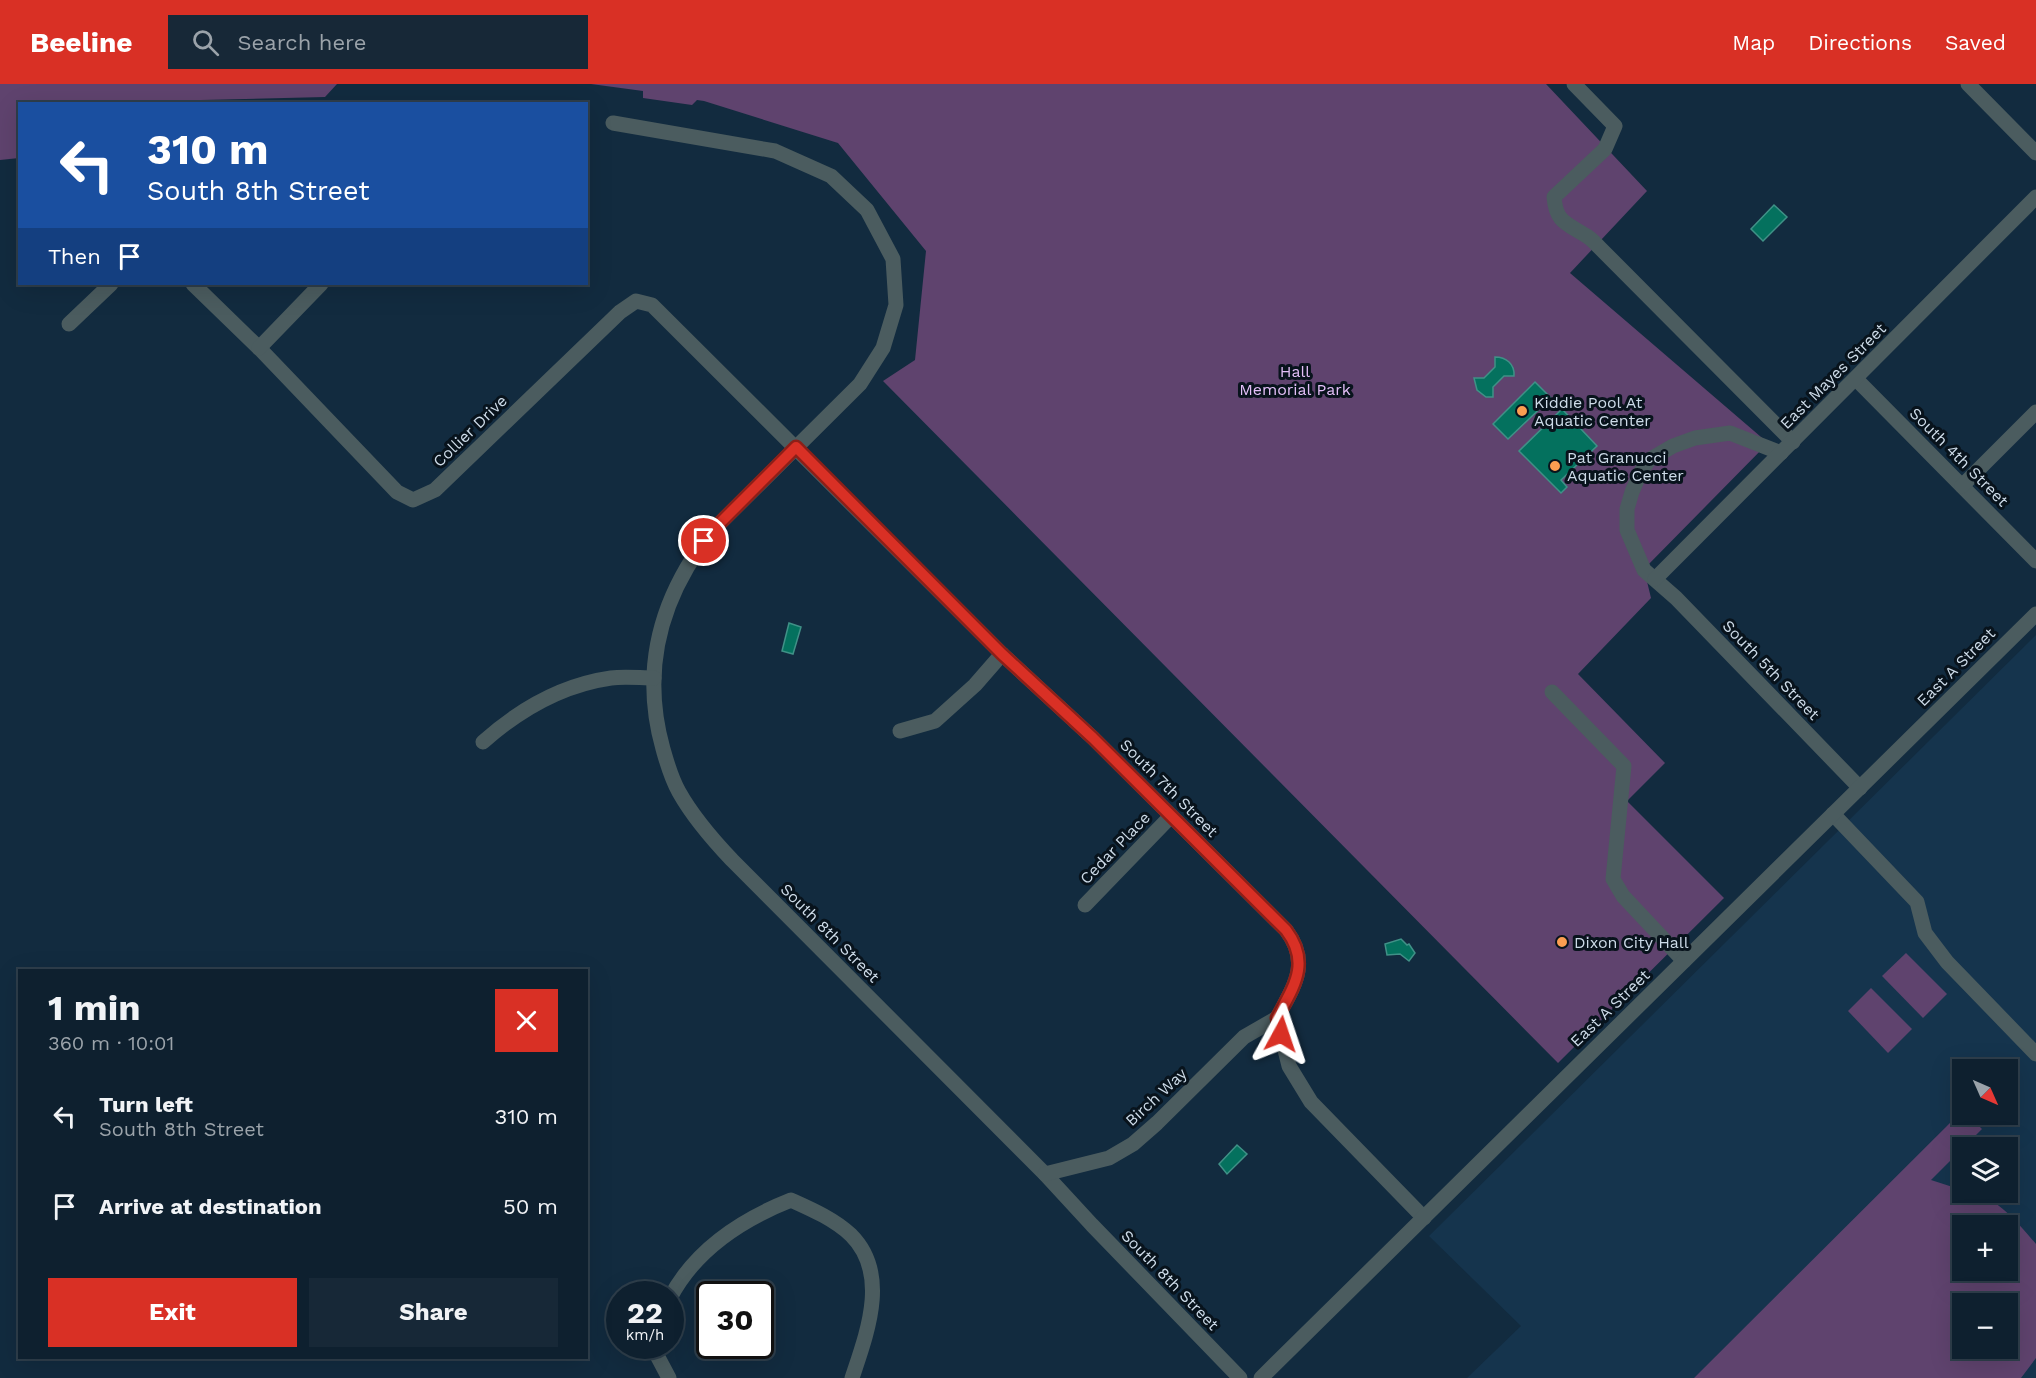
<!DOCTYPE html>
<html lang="en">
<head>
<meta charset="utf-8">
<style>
	body { margin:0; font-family:"Work Sans",sans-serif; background:#172837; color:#f1f3f6; height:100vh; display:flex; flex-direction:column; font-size:22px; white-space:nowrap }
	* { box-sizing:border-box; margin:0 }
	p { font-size:20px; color:#9ba3aa }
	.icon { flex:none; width:33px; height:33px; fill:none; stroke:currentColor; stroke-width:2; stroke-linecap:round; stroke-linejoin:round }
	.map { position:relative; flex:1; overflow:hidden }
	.panel { position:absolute; left:18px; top:885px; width:570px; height:390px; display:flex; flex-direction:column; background:#0e202f; border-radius:0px; box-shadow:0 6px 24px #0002,0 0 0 2px #2e3e4b }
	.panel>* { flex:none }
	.hud { position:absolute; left:18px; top:18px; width:570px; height:183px; border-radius:0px; box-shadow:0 6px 24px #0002,0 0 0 2px #2e3e4b; background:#1a4fa0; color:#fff; overflow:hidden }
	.needle { width:39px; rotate:135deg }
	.buttons { position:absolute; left:1952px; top:975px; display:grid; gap:12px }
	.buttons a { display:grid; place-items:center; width:66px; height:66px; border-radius:0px; background:#0e202f; box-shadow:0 6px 24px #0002,0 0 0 2px #2e3e4b; font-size:30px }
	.speed { position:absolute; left:606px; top:1197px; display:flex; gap:12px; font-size:30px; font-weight:700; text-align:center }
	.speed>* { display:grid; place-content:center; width:78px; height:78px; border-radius:50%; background:#0e202f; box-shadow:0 6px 24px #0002,0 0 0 2px #2e3e4b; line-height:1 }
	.speed small { font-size:15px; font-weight:400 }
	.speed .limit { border:3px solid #111; border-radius:9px; background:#fff; color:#111 }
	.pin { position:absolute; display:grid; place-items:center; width:51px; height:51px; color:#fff; margin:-26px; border:3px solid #fff; border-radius:50%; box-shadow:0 2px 6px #0007 }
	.me { position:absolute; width:66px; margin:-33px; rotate:5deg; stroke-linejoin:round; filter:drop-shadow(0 0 4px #0008) }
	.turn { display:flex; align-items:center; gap:21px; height:126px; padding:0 30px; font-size:27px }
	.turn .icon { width:78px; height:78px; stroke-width:2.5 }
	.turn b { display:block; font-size:42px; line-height:51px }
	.then { display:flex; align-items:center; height:57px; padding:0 30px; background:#0003; gap:12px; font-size:22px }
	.round { display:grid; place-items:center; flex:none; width:63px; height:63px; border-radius:0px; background:#172837 }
	.head { display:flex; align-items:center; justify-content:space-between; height:102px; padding:0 30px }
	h1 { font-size:36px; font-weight:700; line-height:45px }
	.action { display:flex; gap:12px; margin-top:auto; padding:12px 30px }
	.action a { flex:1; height:69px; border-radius:0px; background:#d93025; color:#fff; font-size:24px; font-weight:700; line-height:69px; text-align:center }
	.action a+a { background:#172837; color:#f1f3f6 }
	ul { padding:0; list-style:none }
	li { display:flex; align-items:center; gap:18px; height:90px; padding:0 30px }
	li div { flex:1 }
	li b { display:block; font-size:22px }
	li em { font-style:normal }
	header { display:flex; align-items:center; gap:36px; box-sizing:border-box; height:84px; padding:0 30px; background:#d93025; color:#fff }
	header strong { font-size:28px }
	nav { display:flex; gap:33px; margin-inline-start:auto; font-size:21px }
	.search { width:420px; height:54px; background:#172837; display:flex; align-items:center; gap:15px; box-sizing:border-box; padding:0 21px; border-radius:0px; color:#9ba3aa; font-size:22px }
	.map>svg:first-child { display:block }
	.built { fill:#15344d; fill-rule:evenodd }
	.green { fill:#5f436e; fill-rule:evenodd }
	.water { fill:#04715e; stroke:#409187; stroke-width:1.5 }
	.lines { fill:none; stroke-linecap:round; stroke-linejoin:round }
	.minor { stroke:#4b5c5f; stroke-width:15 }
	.route-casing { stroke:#8d1f18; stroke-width:15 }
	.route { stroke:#d93025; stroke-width:10 }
	.poi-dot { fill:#fb9e51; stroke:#08131c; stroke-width:2 }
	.labels { text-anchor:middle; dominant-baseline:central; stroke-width:6; stroke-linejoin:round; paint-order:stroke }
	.park-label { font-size:16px; fill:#e4bff8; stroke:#08131c }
	.street-label { font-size:16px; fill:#cddbe8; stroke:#08131c }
	.poi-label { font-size:16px; fill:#cddbe8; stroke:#08131c; text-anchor:start }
</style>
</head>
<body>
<header>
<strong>Beeline</strong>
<div class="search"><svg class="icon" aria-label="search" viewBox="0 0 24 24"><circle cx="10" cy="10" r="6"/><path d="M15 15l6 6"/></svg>Search here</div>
<nav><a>Map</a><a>Directions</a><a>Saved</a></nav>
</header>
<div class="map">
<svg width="2036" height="1294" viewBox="0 0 2036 1294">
	<rect width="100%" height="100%" fill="#122b3f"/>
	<path class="built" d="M2036,551V1294H1467L1521,1242L1429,1152ZM1962,986H2007V1030H1962ZM1962,1064H2007V1108H1962ZM1962,1142H2007V1186H1962ZM1962,1220H2007V1264H1962Z"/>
	<g class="green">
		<polygon points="0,0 337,0 325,13 201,16 159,20 20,20 19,74 0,76"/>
		<polygon points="591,0 1546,0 1647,107 1570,189 1768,359 1644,485 1651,514 1578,590 1665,679 1627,717 1724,814 1558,979 883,297 915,276 926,167 838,59 704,17 697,16 692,21 643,14 643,7"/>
		<polygon points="1906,869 1947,910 1923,934 1882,892"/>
		<polygon points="1871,904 1912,945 1888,969 1848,927"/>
		<path d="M1962,1027V1030L1968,1031L1982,1045L1931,1096L1962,1106V1108C1994,1108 2017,1138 2036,1160V1274L2021,1294H1694ZM1962,1142H2007V1186H1962ZM1962,1220H2007V1264H1962Z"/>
	</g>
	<g class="water">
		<polygon points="1774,121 1787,133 1763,157 1751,145"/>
		<path d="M1495,273C1506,273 1515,280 1514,292H1504L1493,303V313H1486L1477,306L1474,294H1484L1495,283Z"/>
		<polygon points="1535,298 1551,314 1508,355 1493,340"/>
		<polygon points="1562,325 1597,362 1561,396 1567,403 1561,409 1519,367"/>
		<polygon points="789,539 801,543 793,570 782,567"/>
		<polygon points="1401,855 1407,861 1409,860 1415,869 1409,877 1400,870 1387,871 1385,860"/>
		<polygon points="1237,1061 1247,1070 1227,1090 1219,1080"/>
	</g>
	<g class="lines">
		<g class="minor">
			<path d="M1574,0L1615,42L1605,65L1554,113C1556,138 1566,139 1585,151C1591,154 1595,159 1600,164L1793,358"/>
			<polyline points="1968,0 2036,69"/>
			<path d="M613,39L775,67L831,92L867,126L893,175L896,221L883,264L860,300L713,446C661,511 640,583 663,665C667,679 671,694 679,708C693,733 712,755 732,776L1045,1090L1092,1141L1240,1294"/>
			<path d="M193,200L259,264L397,408L413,416L435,406L620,228L636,217L652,221L1002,570L1093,654L1286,846C1311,879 1294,902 1277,934L1289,982L1311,1018L1424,1134"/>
			<polyline points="69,240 111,200"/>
			<polyline points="259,264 321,200"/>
			<polyline points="1856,295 2036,477"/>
			<polyline points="1781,369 1730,349 1695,354 1673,362 1649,376 1640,389 1632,408 1627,425 1627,446 1644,486 1676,514 1860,704"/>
			<polyline points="1962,402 2036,328"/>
			<polyline points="1655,495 2036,113"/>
			<polyline points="1552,608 1624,682 1613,795 1623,812 1684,877"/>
			<polyline points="900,647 935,637 975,601 1002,570"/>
			<path d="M483,658C520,625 562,601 611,594C625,592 640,594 654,594"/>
			<polyline points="1833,730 1917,818 1925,849 1947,878 2036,970"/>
			<polyline points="1085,821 1171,732"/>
			<polyline points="1045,1090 1109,1074 1133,1060 1157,1039 1244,953 1277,934"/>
			<path d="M670,1214C695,1166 743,1135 791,1116C811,1125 834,1135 851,1151C890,1190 867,1249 852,1294"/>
			<polyline points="652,1262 669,1294"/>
			<polyline points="1261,1294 2036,530"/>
		</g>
	</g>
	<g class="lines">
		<g class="route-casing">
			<path id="route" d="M704,457L713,446L796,363L1002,570L1093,654L1286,846C1311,879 1294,902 1277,934L1281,950"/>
		</g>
		<use href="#route" class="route"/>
	</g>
	<g class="poi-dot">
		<circle cx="1522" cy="327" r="6"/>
		<circle cx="1555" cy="382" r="6"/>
		<circle cx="1562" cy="858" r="6"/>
	</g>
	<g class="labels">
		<g class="park-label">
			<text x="1295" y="287">Hall<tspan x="1295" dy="18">Memorial Park</tspan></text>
		</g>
		<g class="street-label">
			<text transform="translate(1833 292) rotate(-45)">East Mayes Street</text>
			<text transform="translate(470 347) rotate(-44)">Collier Drive</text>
			<text transform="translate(1959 373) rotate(45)">South 4th Street</text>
			<text transform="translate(1956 583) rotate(-45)">East A Street</text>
			<text transform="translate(1771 586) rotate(46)">South 5th Street</text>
			<text transform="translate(1169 704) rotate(45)">South 7th Street</text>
			<text transform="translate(1115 764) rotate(-46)">Cedar Place</text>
			<text transform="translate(830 849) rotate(45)">South 8th Street</text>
			<text transform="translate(1610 924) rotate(-44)">East A Street</text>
			<text transform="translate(1156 1013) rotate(-43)">Birch Way</text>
			<text transform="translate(1170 1196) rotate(46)">South 8th Street</text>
		</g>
		<g class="poi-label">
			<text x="1534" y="318">Kiddie Pool At<tspan x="1534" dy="18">Aquatic Center</tspan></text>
			<text x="1567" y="373">Pat Granucci<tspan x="1567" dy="18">Aquatic Center</tspan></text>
			<text x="1574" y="858">Dixon City Hall</text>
		</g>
	</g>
</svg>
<div class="buttons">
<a><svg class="needle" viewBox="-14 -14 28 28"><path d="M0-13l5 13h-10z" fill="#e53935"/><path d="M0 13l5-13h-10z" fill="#9ba3aa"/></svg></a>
<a><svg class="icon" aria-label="layers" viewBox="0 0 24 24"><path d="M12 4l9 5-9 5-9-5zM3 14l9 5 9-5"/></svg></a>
<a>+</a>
<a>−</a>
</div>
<div class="speed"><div>22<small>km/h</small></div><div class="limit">30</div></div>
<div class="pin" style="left:704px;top:457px;background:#d93025"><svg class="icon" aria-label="arrive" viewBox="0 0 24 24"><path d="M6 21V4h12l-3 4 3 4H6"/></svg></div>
<svg class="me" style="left:1281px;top:950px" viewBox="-20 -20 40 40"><path d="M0-17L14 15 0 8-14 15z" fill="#d93025" stroke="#fff" stroke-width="4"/></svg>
<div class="hud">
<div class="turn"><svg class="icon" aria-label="left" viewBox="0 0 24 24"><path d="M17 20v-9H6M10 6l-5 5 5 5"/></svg><div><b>310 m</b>South 8th Street</div></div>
<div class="then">Then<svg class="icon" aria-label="arrive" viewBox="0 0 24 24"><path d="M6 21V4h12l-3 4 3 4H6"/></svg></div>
</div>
<section class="panel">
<div class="head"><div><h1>1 min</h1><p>360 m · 10:01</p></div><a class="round" style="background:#d93025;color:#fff"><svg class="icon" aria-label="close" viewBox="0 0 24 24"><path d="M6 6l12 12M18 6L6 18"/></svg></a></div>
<ul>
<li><svg class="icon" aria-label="left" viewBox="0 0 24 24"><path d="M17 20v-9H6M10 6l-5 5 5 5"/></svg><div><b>Turn left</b><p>South 8th Street</p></div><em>310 m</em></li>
<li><svg class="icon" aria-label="arrive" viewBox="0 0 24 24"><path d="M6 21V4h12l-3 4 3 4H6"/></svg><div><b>Arrive at destination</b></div><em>50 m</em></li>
</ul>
<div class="action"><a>Exit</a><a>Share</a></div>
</section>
</div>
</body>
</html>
